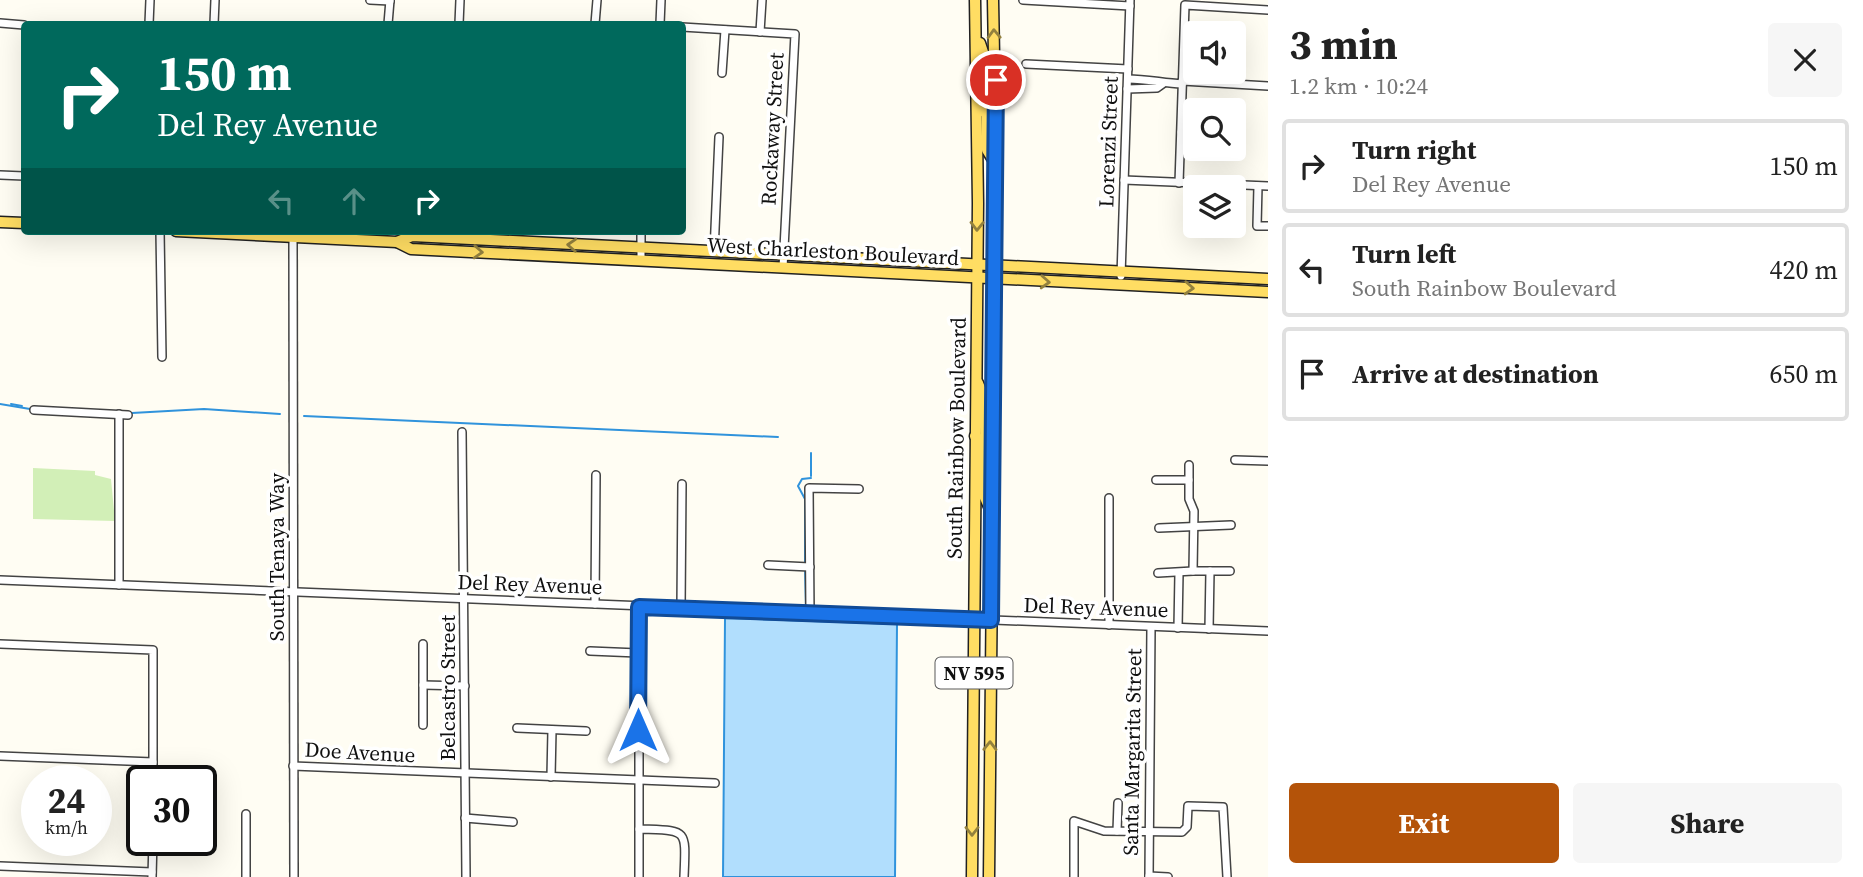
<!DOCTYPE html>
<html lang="en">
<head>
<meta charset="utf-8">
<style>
	body { margin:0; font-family:"Source Serif 4",serif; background:#f6f6f6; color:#222; height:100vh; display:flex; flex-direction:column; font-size:26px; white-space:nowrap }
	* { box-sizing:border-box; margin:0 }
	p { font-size:23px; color:#767676 }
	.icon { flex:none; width:38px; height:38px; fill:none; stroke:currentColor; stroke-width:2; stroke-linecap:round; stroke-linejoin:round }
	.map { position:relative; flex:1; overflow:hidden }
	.sheet { display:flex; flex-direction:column; background:#fff; width:595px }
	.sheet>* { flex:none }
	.banner { position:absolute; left:21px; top:21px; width:665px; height:214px; border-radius:7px; box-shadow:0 7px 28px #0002; background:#00695c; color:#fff; overflow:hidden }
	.tools { position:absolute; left:1183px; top:21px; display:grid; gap:14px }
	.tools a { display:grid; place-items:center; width:63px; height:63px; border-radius:7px; background:#fff; box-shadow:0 7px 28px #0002; font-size:35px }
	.speed { position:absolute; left:21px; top:765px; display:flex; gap:14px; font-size:35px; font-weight:700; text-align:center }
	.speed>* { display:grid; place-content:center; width:91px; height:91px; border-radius:50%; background:#fff; box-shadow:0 7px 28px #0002; line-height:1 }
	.speed small { font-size:18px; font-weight:400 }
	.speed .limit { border:4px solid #111; border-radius:10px; background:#fff; color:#111 }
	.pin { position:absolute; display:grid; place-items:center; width:60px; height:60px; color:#fff; margin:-30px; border:4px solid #fff; border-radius:50%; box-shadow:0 2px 7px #0007 }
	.me { position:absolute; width:77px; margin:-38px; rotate:0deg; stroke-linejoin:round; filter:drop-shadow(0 0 5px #0008) }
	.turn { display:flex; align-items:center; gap:24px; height:147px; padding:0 21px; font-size:32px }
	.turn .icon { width:91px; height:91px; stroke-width:2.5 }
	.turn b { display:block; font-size:49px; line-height:60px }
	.lanes { display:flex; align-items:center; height:66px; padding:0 21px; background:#0003; justify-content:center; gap:35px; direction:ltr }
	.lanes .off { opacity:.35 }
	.round { display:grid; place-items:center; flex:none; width:74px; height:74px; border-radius:7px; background:#f6f6f6 }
	.overview { display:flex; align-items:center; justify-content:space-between; height:119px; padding:0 21px }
	h1 { font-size:42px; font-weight:700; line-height:52px }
	.action { display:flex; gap:14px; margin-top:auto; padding:14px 21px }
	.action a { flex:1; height:80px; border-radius:7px; background:#b45309; color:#fff; font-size:28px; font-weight:700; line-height:80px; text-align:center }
	.action a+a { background:#f6f6f6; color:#222 }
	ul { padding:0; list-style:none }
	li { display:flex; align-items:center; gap:21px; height:94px; margin:0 14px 10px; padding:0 7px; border:4px solid #e0e0e0; border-radius:7px }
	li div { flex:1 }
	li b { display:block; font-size:26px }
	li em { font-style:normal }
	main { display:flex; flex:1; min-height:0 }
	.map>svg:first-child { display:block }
	.green { fill:#d2efb7 }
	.water { fill:#b1defd; stroke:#3093dc; stroke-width:2 }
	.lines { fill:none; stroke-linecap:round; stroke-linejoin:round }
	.stream { stroke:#3093dc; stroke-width:2 }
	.minor-casing { stroke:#434343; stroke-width:10 }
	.major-casing { stroke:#212121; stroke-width:13 }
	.minor { stroke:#fff; stroke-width:7 }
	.major { stroke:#ffdd63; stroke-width:10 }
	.oneway { stroke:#93813e }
	.route-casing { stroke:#114b97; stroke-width:18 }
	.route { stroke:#1a73e8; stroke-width:12 }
	.labels { text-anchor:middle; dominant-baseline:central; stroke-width:7; stroke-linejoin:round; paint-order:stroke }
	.shield { fill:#fff; stroke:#585858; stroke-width:2 }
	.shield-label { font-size:19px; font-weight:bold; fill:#101010 }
	.street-label { font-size:21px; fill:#101010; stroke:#fff }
</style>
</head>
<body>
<main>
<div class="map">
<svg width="1268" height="877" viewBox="0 0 1268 877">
	<rect width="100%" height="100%" fill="#fffdf3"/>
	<polygon class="green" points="33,468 95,471 95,475 111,479 115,521 33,519"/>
	<polygon class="water" points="725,618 897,624 895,877 723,877"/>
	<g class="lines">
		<g class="stream">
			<polyline points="0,404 30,409"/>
			<polyline points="11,404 22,406"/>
			<polyline points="132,413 204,409 280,414"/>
			<polyline points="304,416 778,437"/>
			<polyline points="811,476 811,453"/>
			<polyline points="805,562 805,499 798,486 802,479 811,478"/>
			<polyline points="805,568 806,609"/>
		</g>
		<g class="minor-casing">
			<g id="minor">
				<polyline points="370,0 390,1"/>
				<polyline points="1023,0 1130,6"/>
				<polyline points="0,23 24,25"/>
				<polyline points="149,24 150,0"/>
				<polyline points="214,24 215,0"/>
				<polyline points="388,24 390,0"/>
				<polyline points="459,24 460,0"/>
				<polyline points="595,24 597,0"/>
				<polyline points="660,24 661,0"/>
				<polyline points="682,27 795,34 783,268"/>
				<polyline points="760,32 762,0"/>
				<polyline points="1026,64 1128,69"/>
				<polyline points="722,73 725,30"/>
				<path d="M1128,79C1147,79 1163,83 1182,84"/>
				<polyline points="1182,81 1268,86"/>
				<polyline points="1127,89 1157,88 1164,83"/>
				<polyline points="1181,132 1195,132"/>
				<polyline points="0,175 24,176"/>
				<polyline points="1124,180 1268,186"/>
				<polyline points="1179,183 1185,5 1268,10"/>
				<polyline points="1258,186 1257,226 1268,226"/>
				<polyline points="160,231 162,357"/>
				<polyline points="293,237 294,877"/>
				<polyline points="714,252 719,137"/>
				<polyline points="641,260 641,231"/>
				<polyline points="1121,276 1130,0"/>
				<polyline points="34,410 128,415"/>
				<polyline points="119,414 119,585"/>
				<polyline points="462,432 466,877"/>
				<polyline points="1235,460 1268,461"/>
				<polyline points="1189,465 1189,499 1194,511 1193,571 1210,571 1209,629"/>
				<polyline points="1156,480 1189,480"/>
				<polyline points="1159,528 1231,525"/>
				<polyline points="768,565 810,567"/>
				<polyline points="1210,571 1230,571"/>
				<polyline points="1158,573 1193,571"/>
				<polyline points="0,580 1268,631"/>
				<polyline points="595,604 596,475"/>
				<polyline points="681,608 682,484"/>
				<polyline points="810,613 809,488 859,489"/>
				<polyline points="1109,625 1109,498"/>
				<polyline points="1178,628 1179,573"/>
				<polyline points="0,644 153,650 153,780"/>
				<polyline points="590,651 638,653"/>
				<polyline points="423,685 465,686"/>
				<polyline points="423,725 423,644"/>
				<polyline points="517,728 586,731"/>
				<polyline points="0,756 153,762"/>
				<polyline points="293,766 715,783"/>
				<polyline points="551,777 552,730"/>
				<polyline points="246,814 246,877"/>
				<polyline points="465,818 513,822"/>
				<path d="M639,829C688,831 686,827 684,877"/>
				<polyline points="1117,831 1118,803"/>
				<polyline points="0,866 152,872"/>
				<polyline points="1149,876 1168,877"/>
				<polyline points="152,877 153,840"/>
				<polyline points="639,877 639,607"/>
				<polyline points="1074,877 1074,821 1104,831 1182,832 1187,827 1188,806 1223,807 1227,877"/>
				<polyline points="1149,877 1151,627"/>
			</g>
		</g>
		<g class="major-casing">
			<g id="major">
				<polyline points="980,43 986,61 986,93 996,101"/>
				<polyline points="978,107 987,114 987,150 995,163"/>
				<polyline points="0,222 24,223"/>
				<polyline points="176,231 397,242 411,249 1268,292"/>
				<polyline points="397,242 412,236 1268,279"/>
				<polyline points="978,383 986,404 986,437 993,440"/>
				<polyline points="975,436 982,442 983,493 990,509"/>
				<polyline points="972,877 978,203 975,0"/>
				<polyline points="989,877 996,165 993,0"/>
			</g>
		</g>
		<use href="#minor" class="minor"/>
		<use href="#major" class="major"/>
	</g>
	<defs><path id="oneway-chevron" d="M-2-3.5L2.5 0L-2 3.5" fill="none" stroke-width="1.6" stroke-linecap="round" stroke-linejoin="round" transform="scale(1.75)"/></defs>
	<g class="oneway">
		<use href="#oneway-chevron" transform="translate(994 34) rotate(-92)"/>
		<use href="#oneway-chevron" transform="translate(977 226) rotate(91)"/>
		<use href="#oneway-chevron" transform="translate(572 245) rotate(-177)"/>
		<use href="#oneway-chevron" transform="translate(478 252) rotate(3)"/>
		<use href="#oneway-chevron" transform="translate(1045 282) rotate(3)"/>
		<use href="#oneway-chevron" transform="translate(1189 288) rotate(3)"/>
		<use href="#oneway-chevron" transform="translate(990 746) rotate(-89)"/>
		<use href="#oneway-chevron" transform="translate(972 831) rotate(90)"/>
	</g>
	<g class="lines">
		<g class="route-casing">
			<polyline id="route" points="638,730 639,607 991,620 996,80"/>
		</g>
		<use href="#route" class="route"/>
	</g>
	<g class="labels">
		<rect class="shield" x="935.5" y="657.5" width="77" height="31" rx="5"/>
		<g class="shield-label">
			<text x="974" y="673">NV 595</text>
		</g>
		<g class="street-label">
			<text transform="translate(772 129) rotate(-87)">Rockaway Street</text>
			<text transform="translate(1108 142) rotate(-88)">Lorenzi Street</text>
			<text transform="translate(833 251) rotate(3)">West Charleston Boulevard</text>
			<text transform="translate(956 438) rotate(-89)">South Rainbow Boulevard</text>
			<text transform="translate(276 557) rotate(-90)">South Tenaya Way</text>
			<text transform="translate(530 584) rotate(2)">Del Rey Avenue</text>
			<text transform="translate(1096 607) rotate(2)">Del Rey Avenue</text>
			<text transform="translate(447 688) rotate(-90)">Belcastro Street</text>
			<text transform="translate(360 752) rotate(3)">Doe Avenue</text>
			<text transform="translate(1132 752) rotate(-89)">Santa Margarita Street</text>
		</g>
	</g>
</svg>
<div class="tools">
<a><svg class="icon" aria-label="sound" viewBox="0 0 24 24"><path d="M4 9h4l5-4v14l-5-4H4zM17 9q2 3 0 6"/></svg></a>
<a><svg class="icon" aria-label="search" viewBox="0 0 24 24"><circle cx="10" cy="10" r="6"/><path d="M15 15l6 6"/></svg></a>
<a><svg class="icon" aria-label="layers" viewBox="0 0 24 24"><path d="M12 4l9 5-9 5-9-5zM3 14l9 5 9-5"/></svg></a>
</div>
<div class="speed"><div>24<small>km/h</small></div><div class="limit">30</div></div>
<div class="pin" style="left:996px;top:80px;background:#d93025"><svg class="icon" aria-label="arrive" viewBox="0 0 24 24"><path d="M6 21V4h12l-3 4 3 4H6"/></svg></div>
<svg class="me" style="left:638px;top:730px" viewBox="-20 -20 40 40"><path d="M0-17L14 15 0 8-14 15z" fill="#1a73e8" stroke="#fff" stroke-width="4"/></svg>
<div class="banner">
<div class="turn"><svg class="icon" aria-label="right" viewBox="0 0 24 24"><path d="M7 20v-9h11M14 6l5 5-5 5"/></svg><div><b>150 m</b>Del Rey Avenue</div></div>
<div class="lanes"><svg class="icon off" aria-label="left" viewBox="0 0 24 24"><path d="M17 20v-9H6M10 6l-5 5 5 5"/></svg><svg class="icon off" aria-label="ahead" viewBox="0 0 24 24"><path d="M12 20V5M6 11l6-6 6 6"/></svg><svg class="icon" aria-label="right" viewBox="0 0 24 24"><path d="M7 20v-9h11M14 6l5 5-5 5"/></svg></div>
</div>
</div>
<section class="sheet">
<div class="overview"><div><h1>3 min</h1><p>1.2 km · 10:24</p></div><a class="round"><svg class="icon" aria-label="close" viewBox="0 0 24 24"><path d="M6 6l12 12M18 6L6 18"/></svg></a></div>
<ul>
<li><svg class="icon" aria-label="right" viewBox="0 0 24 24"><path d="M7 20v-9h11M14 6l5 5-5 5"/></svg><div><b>Turn right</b><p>Del Rey Avenue</p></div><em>150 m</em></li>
<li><svg class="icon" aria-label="left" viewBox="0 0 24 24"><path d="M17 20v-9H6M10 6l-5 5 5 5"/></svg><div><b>Turn left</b><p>South Rainbow Boulevard</p></div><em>420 m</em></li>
<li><svg class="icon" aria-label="arrive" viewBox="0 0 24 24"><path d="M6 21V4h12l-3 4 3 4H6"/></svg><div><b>Arrive at destination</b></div><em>650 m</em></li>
</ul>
<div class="action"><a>Exit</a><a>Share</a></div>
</section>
</main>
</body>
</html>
